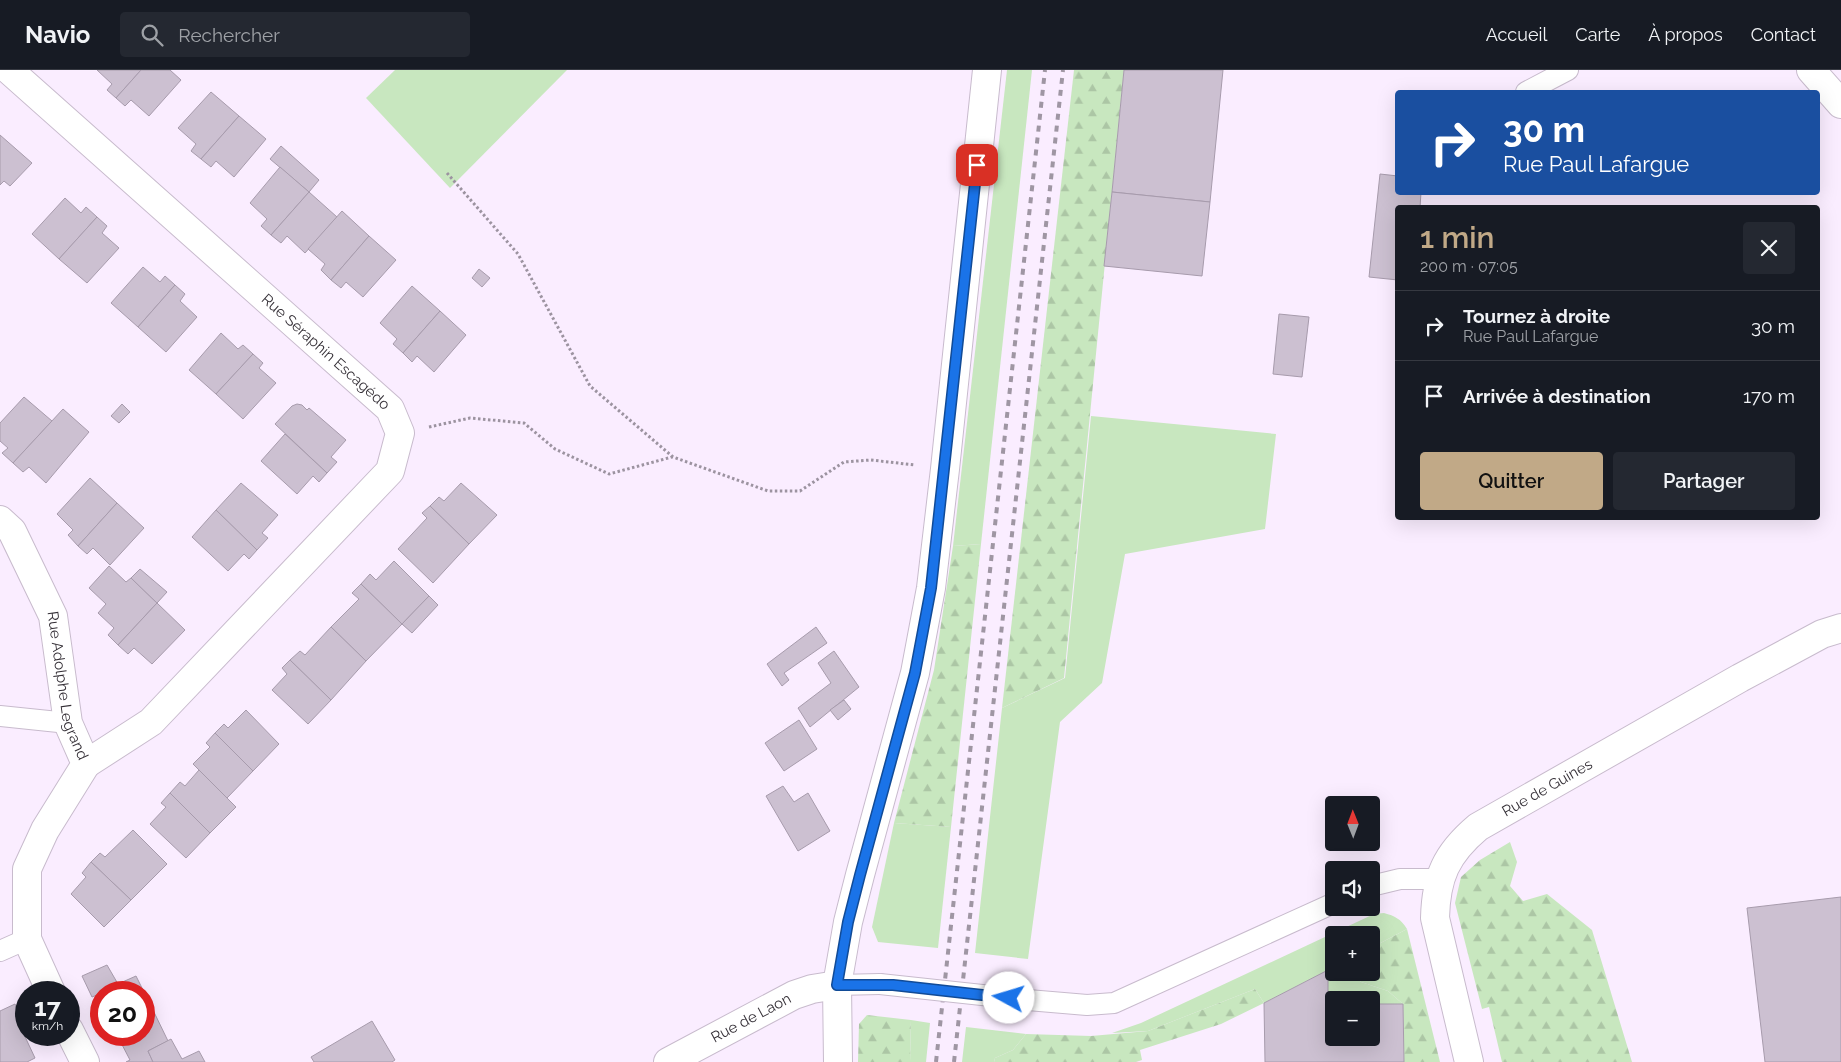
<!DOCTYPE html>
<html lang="fr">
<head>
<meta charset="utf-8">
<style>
	body { margin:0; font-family:Raleway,sans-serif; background:#242831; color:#f1f3f6; height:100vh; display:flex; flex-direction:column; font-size:19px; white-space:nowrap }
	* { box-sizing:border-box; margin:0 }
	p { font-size:16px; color:#9ea1a6 }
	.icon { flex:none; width:28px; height:28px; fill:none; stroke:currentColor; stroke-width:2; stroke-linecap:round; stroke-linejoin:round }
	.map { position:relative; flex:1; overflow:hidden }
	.panel { position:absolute; left:1395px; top:135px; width:425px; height:315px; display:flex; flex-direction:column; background:#171b24; border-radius:5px; box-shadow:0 5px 20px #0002 }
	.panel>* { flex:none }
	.banner { position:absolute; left:1395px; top:20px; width:425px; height:105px; border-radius:5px; box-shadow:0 5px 20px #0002; background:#1a4fa0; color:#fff; overflow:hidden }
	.needle { width:32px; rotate:359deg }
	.tools { position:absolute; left:1325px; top:726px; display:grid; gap:10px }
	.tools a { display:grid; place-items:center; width:55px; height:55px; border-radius:5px; background:#171b24; box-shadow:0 5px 20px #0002; font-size:25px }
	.speed { position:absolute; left:15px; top:911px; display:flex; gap:10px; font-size:25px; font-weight:700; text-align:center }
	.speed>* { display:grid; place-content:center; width:65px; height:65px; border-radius:50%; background:#171b24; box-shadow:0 5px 20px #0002; line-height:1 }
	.speed small { font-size:12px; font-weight:400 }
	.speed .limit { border:8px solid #d22; background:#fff; color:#111 }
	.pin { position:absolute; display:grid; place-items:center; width:42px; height:42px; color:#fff; margin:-21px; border-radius:10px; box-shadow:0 2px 8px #0006 }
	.me { position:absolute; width:55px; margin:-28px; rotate:276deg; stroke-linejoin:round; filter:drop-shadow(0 0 4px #0008) }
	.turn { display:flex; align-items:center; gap:18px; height:105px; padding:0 25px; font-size:22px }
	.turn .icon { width:65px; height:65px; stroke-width:2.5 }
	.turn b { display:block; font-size:35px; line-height:42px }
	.round { display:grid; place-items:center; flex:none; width:52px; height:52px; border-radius:5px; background:#242831 }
	.overview { display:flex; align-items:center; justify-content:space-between; height:85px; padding:0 25px }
	h1 { font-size:30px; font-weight:600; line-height:38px; color:#c1a987 }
	.cta { display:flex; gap:10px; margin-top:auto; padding:10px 25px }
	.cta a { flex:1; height:58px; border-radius:5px; background:#c1a987; color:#111; font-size:20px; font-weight:600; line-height:58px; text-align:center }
	.cta a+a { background:#242831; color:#f1f3f6 }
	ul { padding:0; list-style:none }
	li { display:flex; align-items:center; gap:15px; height:70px; padding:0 25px; border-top:1px solid #363941 }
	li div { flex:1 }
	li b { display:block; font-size:19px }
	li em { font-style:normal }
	header { display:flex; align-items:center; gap:30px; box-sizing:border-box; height:70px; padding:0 25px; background:#171b24; border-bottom:1px solid #363941 }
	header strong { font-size:24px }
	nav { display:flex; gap:28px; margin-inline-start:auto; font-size:18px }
	.search { width:350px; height:45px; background:#242831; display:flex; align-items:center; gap:12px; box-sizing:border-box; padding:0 18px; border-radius:5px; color:#9ea1a6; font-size:19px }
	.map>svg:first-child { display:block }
	.grass { fill:#c8e7bf }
	.forest { fill:url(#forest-firs) }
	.building { fill:#ccc0d1; stroke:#a79bac }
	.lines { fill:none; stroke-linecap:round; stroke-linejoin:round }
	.lane-casing { stroke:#c8bbcd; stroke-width:22 }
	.street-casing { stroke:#c8bbcd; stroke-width:30 }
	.path { stroke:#9c93a0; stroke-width:3; stroke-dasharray:2.5 2.5; stroke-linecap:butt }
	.lane { stroke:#fff; stroke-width:20 }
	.street { stroke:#fff; stroke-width:28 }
	.rail { stroke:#9f96a3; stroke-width:4; stroke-dasharray:6 6; stroke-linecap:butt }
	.lane-bridge-casing { stroke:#c8bbcd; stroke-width:22; stroke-linecap:butt }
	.lane-bridge { stroke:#fff; stroke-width:20 }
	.route-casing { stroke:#114b97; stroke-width:12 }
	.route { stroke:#1a73e8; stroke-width:9 }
	.labels { text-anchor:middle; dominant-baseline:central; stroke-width:5; stroke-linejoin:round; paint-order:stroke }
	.street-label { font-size:15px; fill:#353037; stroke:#fff }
</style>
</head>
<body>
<header>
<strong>Navio</strong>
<div class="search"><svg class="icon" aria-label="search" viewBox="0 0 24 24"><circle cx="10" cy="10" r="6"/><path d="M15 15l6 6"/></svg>Rechercher</div>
<nav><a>Accueil</a><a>Carte</a><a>À propos</a><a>Contact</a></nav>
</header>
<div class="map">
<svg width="1841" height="992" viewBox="0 0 1841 992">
	<defs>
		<pattern id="forest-firs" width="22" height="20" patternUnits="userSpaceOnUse" patternTransform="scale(1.25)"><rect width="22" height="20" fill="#c8e7bf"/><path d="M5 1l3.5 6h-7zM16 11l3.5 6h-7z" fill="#acc6a5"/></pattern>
	</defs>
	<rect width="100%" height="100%" fill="#faedff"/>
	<g class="grass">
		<polygon points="395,0 567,0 450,118 366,28"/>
		<polygon points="1007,0 1032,0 981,474 953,476"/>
		<polygon points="1091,346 1276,364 1265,459 1125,484 1102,613 1060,652 1028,889 975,883 1002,638 1065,608"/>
		<polygon points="894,753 951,757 938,878 878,872 872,857"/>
		<path d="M1384,843C1395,846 1401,849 1407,859L1371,878V865H1334V902L1356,903L1361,912L1388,921L1403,934H1371V930H1334V934H1328L1327,901L1264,933L1255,919L1148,961L1112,963L1141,953L1374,844Z"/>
		<polygon points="911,950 930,953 926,992 910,992"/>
		<polygon points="966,957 1026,964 1013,980 995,988 994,992 962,992"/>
	</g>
	<g class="forest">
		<polygon points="1074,0 1124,0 1064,608 1002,638"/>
		<polygon points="981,474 951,757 894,753 934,600 953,476"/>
		<polygon points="1510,772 1517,792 1510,816 1523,831 1547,824 1592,860 1632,992 1502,992 1489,937 1482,939 1455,833 1461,807 1480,790"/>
		<polygon points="1407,859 1440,992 1404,992 1403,934 1388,921 1361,912 1356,903 1371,902 1371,878"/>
		<polygon points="1255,919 1264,933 1221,954 1140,980 1142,990 1136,992 994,992 995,988 1013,980 1026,964 1091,966 1148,961"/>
		<polygon points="867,945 911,950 910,992 858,992 859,954"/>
	</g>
	<g class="building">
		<polygon points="97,0 141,0 116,28 107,20 112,14"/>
		<polygon points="141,0 170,0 181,10 149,46 131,30 125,36 116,28"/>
		<polygon points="1124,0 1223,0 1210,132 1112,122"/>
		<polygon points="211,22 239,46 201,89 191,81 196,74 178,58"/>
		<polygon points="239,46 266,69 234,107 216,91 211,97 201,89"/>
		<polygon points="0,65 32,93 10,116 4,111 0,115"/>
		<polygon points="281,76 319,110 309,122 270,89"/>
		<polygon points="280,97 309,122 271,165 261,156 267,149 250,133"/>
		<polygon points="1380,104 1398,106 1398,122 1421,122 1420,138 1398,138 1398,210 1369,207"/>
		<polygon points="309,122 337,147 305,183 287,166 281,173 271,165"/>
		<polygon points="1112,122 1210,132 1202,206 1104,196"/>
		<polygon points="65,128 81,143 86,137 97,147 59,189 32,164"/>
		<polygon points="342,141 369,166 331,210 321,200 325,194 308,179"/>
		<polygon points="97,147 107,156 102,163 119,178 87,213 59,189"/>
		<polygon points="369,166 396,190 363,227 346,212 341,218 331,210"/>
		<polygon points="143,197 160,212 165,206 175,215 138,257 111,233"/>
		<polygon points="479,199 490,208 482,217 472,208"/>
		<polygon points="175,215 185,224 180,231 197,247 166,282 138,257"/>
		<polygon points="412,216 440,241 403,283 393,274 397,269 380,253"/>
		<polygon points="440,241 466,265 434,302 417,286 412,292 403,283"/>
		<polygon points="1279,244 1309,247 1302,307 1273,304"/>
		<polygon points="221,263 238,279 243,275 253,284 216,324 189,300"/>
		<polygon points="253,284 263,293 259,298 276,313 243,349 216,324"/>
		<polygon points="24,327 52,351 13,393 2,383 8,378 0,371 0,353"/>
		<polygon points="122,334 130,342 119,353 111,346"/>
		<polygon points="297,334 302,335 307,340 309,338 346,370 331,387 337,392 327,403 275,354 292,336"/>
		<polygon points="63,339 89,362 46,413 29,397 23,402 13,393"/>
		<polygon points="285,364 327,403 319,412 313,406 297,424 261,391"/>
		<polygon points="90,408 117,433 78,476 68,465 73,460 57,444"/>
		<polygon points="241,413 278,445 262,463 268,468 257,480 216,440"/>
		<polygon points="461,413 497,445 469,474 430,436 439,427 444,431"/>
		<polygon points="117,433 144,458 110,495 93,478 87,484 78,476"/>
		<polygon points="430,436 469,474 433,513 398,479 427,448 422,443"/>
		<polygon points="216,440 257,480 249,489 244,484 228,501 192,467"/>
		<polygon points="394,491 429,526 402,554 361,514 370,504 376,510"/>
		<polygon points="109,496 126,512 131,508 157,533 118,575 108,565 114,558 98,543 106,534 89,518"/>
		<polygon points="140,499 167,522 157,533 131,508"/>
		<polygon points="361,514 402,554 366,591 331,557 359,529 352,523"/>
		<polygon points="429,526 438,535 412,563 402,554"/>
		<polygon points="157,533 185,560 152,594 134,578 128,584 118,575"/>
		<polygon points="331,557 366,591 331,630 290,590 300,581 305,585"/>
		<polygon points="816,557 827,573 784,603 789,610 782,616 767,594"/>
		<polygon points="834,581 859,617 810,657 798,638 831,613 818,593"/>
		<polygon points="290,590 331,630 308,654 272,620 287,604 282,598"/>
		<polygon points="844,630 851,639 838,650 830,640"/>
		<polygon points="246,640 279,674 253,701 215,663 224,654 228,658"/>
		<polygon points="799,650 817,679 784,701 765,673"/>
		<polygon points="215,663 253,701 227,728 193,694 210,677 206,673"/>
		<polygon points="199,700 236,737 210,763 170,723 180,712 185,716"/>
		<polygon points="783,716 794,732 808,723 830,761 798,781 766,726"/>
		<polygon points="170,723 210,763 186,788 150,754 166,737 161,733"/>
		<polygon points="133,760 167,794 131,830 91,792 100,783 105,787"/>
		<polygon points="91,792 131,830 104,857 71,824 86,807 82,803"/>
		<polygon points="1841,827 1841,992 1765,992 1747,838"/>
		<polygon points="107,895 118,914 136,906 152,938 144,942 144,922 101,922 101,934 97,925 92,927 82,906"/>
		<polygon points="1328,900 1328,934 1334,934 1334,968 1371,968 1371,934 1403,934 1404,992 1265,992 1264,933"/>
		<polygon points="15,934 24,953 20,956 35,988 27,992 0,992 0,941"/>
		<polygon points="152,938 168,971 148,981 153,992 126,992 130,990 117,965 144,965 144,942"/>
		<polygon points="372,951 395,990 392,992 314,992 311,987"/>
		<polygon points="171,969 182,989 199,981 205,992 153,992 148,981"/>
	</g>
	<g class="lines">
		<g class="lane-casing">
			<g id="lane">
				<polyline points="1526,22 1568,0"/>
				<polyline points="0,646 68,653"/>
				<polyline points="1371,816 1400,809 1439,809"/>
				<polyline points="0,881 27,869"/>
				<polyline points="837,915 880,914"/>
				<polyline points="1028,930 1087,935 1114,933 1334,833"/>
			</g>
		</g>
		<g class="street-casing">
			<g id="street">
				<path id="s1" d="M9,0L390,339L400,363L390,401L151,652L86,694"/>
				<polyline points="1811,0 1841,34"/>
				<path id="s2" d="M0,450L12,461L53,546L68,653L86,694L45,760L27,799V869L51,922"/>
				<polyline points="69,960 85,992"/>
				<path id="s3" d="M668,992L794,925L812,919L837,915"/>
				<polyline points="838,992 837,915 848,852 860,805 915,603 931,518 945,399 987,0"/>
				<path id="s4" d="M1469,992L1435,848C1436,807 1446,784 1478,757L1740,608L1822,564L1841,558"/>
			</g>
		</g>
		<g class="path">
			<polyline points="447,103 518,184 590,316 673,387 768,421 800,421 844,392 871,390 915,395"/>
			<polyline points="429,357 470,348 524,353 555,379 609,404 672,387"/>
		</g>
		<use href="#lane" class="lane"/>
		<use href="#street" class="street"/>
		<g class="rail">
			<polyline points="936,992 1045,0"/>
			<polyline points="954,992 1063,0"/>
		</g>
		<g class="lane-bridge-casing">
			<polyline id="lane-bridge" points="880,914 1028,930"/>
		</g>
		<use href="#lane-bridge" class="lane-bridge"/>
	</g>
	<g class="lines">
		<g class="route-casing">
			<polyline id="route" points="977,95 931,518 915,603 860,805 848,852 837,915 893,915 1009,928"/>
		</g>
		<use href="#route" class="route"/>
	</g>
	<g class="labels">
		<g class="street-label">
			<text stroke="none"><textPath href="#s1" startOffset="424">Rue Séraphin Escagédo</textPath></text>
			<text stroke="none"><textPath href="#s2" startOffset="182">Rue Adolphe Legrand</textPath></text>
			<text stroke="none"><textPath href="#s4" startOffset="332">Rue de Guines</textPath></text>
			<text stroke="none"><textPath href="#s3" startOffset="94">Rue de Laon</textPath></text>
		</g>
	</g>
</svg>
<div class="tools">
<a><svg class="needle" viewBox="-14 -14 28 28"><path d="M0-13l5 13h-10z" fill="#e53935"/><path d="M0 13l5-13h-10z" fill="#9ea1a6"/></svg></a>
<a><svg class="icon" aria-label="sound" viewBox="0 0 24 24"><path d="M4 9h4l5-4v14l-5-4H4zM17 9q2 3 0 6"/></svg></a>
<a>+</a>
<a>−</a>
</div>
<div class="speed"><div>17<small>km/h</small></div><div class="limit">20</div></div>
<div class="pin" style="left:977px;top:95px;background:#d93025"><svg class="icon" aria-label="arrive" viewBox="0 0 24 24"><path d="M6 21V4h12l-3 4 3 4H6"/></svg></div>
<svg class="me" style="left:1009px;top:928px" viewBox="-20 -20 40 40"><circle r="19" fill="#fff"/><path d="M0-13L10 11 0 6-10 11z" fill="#1a73e8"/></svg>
<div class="banner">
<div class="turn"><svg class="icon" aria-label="right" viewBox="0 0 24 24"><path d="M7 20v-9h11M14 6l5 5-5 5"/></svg><div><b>30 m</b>Rue Paul Lafargue</div></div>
</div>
<section class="panel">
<div class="overview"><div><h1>1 min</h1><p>200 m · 07:05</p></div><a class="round"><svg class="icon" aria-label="close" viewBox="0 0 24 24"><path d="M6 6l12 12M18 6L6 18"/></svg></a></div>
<ul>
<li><svg class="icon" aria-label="right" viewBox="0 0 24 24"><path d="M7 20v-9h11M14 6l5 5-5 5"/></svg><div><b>Tournez à droite</b><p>Rue Paul Lafargue</p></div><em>30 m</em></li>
<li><svg class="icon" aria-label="arrive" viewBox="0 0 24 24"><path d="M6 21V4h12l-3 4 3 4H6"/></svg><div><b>Arrivée à destination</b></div><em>170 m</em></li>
</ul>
<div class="cta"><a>Quitter</a><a>Partager</a></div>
</section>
</div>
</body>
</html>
